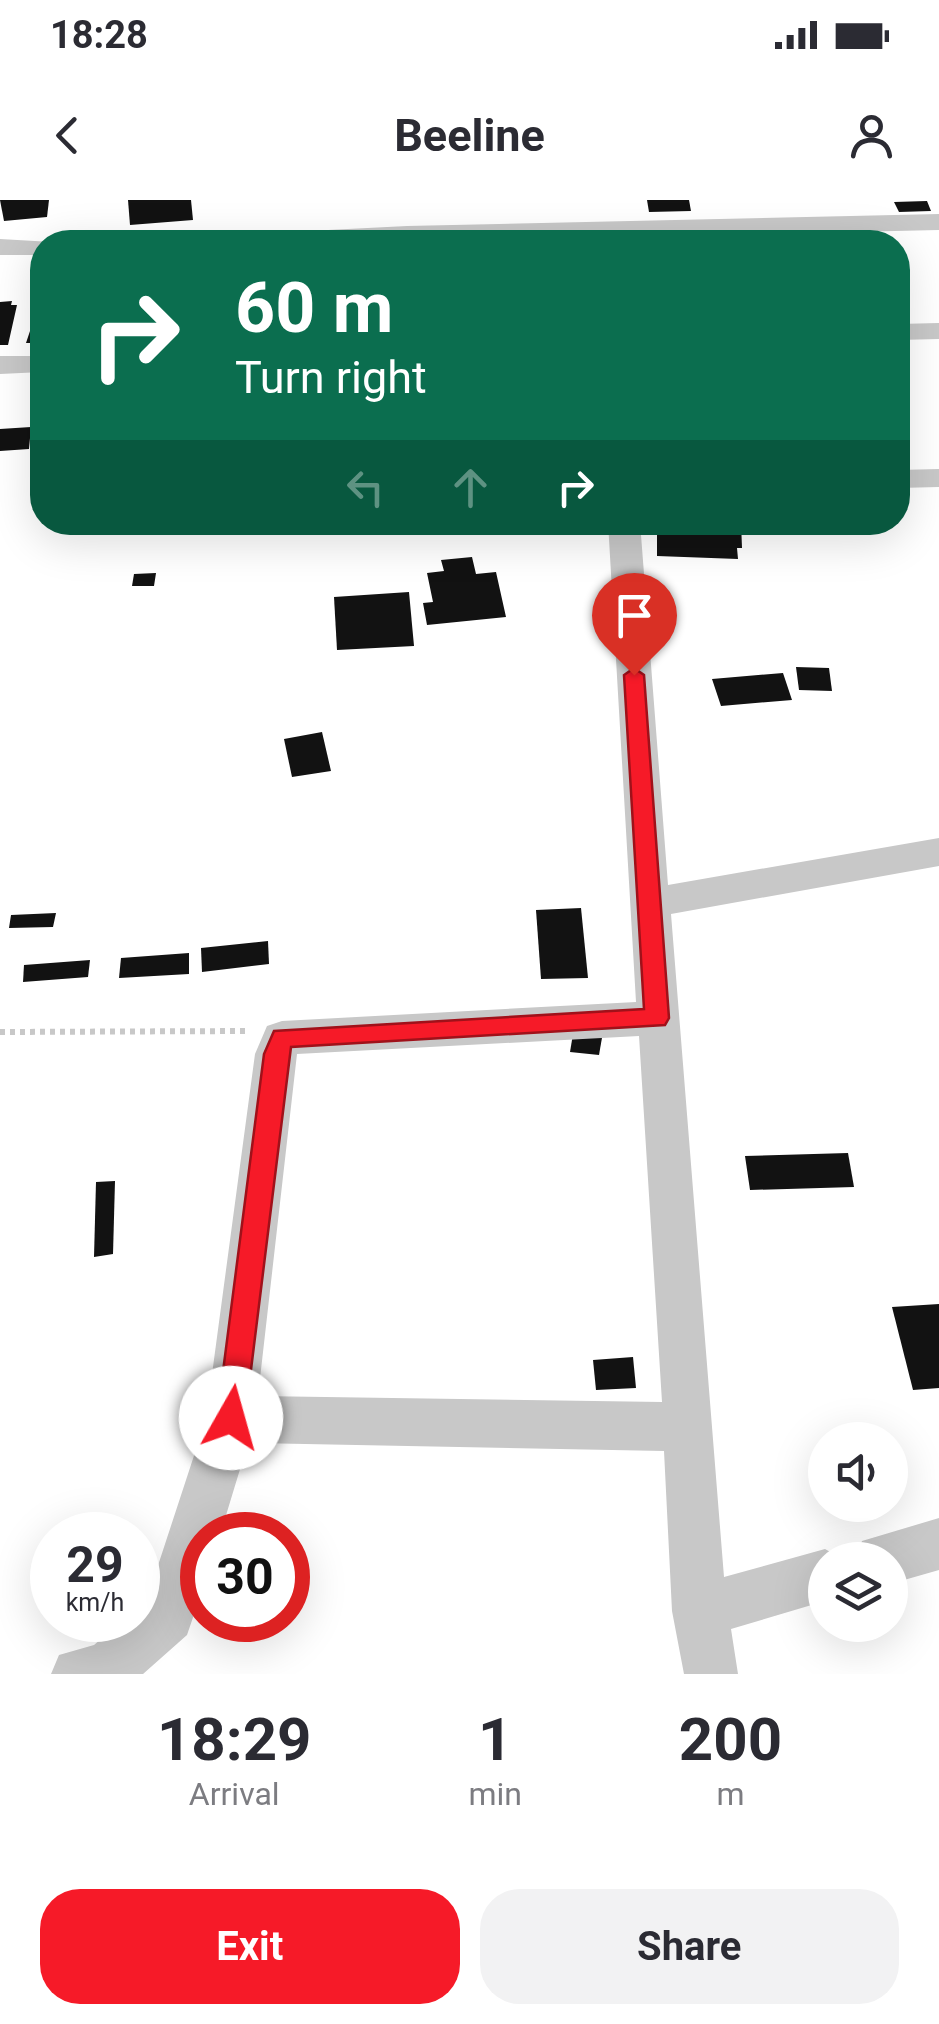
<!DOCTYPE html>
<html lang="en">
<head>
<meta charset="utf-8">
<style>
	body { margin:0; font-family:Roboto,sans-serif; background:#f2f2f3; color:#2b2b33; height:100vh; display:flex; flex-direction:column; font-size:38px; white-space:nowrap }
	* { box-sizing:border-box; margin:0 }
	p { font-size:32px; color:#7c7c81 }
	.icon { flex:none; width:55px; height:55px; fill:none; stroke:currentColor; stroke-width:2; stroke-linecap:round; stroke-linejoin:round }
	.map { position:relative; height:1474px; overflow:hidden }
	.panel { display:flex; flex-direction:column; background:#fff; flex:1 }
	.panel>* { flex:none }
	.hud { position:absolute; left:30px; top:30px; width:880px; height:305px; border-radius:40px; box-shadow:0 10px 40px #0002; background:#0b6e4f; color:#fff; overflow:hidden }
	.fabs { position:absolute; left:808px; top:1222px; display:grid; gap:20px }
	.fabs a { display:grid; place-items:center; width:100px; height:100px; border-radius:50%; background:#fff; box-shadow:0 10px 40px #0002; font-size:50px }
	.speed { position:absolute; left:30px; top:1312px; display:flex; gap:20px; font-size:50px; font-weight:700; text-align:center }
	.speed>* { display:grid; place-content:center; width:130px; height:130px; border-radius:50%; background:#fff; box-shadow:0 10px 40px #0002; line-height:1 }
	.speed small { font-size:25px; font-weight:400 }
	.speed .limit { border:15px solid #d22; background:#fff; color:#111 }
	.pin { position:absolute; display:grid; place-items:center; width:85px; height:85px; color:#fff; margin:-102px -42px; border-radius:50% 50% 50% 0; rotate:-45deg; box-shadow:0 0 10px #0007 }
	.pin .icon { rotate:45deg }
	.me { position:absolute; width:110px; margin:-55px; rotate:7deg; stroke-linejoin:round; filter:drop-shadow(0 0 8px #0008) }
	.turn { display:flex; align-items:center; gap:35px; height:210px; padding:0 40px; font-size:45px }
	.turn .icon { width:130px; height:130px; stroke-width:2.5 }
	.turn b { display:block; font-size:70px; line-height:85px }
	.lanes { display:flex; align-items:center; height:95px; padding:0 40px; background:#0003; justify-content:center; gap:50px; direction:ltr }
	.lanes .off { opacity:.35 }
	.eta { display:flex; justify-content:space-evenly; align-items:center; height:170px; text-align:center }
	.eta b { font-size:60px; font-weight:700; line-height:70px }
	.primary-button { display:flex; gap:20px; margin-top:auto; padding:20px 40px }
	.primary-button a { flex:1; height:115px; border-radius:40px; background:#f61a28; color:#fff; font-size:40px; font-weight:700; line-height:115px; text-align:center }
	.primary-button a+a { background:#f2f2f3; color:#2b2b33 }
	.status { display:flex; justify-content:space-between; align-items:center; height:70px; padding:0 50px; background:#fff; direction:ltr }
	.status svg { height:28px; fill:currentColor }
	header { display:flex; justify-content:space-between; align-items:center; height:130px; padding:0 40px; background:#fff; font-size:45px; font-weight:700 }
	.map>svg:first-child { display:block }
	.building { fill:#121212 }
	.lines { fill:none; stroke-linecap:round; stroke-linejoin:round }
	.path { stroke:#c8c8c8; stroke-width:6; stroke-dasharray:5 5; stroke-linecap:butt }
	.minor { fill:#c8c8c8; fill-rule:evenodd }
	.route { fill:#f61a28; stroke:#a0111a; stroke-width:2.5 }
</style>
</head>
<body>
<div class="status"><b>18:28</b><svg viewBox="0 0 49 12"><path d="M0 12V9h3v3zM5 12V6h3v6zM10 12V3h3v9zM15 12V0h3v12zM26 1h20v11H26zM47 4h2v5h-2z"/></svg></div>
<header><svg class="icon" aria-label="back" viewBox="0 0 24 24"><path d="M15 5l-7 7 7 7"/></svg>Beeline<svg class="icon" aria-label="person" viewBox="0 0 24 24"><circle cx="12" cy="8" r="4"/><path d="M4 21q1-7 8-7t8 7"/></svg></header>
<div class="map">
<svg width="939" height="1474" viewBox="0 0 939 1474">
	<rect width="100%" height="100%" fill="#fff"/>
	<g class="building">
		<polygon points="0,0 49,0 47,17 4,21"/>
		<polygon points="128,0 191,0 193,20 130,25"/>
		<polygon points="647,0 689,0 691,11 649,12"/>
		<polygon points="927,1 931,11 899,12 894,2"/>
		<polygon points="684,37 686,42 611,42 611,39"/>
		<polygon points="12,101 11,105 17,105 8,145 0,145 0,102"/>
		<polygon points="32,125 42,125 42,143 26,143"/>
		<polygon points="31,227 29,249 0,251 0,229"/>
		<polygon points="741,322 742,348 737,348 738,359 657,356 657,323"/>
		<polygon points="472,357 476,374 496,372 506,417 427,425 423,403 433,402 427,373 444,371 441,360"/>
		<polygon points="156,373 154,386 132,386 134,374"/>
		<polygon points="409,392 414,446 337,450 334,397"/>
		<polygon points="796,467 829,468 832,491 799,490"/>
		<polygon points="783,473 792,500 721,506 712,479"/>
		<polygon points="322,532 331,571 292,577 284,539"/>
		<polygon points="581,708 588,778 541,779 536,710"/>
		<polygon points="56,713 53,727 9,728 11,715"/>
		<polygon points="268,741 269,764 202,772 201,748"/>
		<polygon points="189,753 189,774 119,778 121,758"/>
		<polygon points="90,760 88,777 23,782 24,765"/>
		<polygon points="574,828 603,832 599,855 570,852"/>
		<polygon points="848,953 854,987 750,990 745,956"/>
		<polygon points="115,981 113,1054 94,1057 96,982"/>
		<polygon points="939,1104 939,1188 913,1190 892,1107"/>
		<polygon points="633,1157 636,1188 596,1190 593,1160"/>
	</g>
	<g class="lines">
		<polyline class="path" points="0,832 246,831"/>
		<g class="minor">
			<polygon points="939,14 939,30 393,42 237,42 250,34 407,26"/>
			<polygon points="0,39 52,42 42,42 42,55 0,55"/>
			<polygon points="939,123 939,139 898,140 898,124"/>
			<polygon points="0,156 42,156 42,172 0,174"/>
			<polygon points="939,269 939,287 898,288 898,270"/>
			<path d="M608,322H640L668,685L939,638V666L671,714L724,1377L825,1349L845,1360H825V1401L731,1429L738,1474H684L672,1411L664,1251L248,1243L220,1335H202V1391L187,1435L143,1474H51L59,1455L94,1445L123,1420H138V1407L147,1399L206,1219L255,854L267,826L282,821L636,802ZM639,836L662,1202L258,1196L297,854Z"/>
			<polygon points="939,1318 939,1370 890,1384 890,1360 855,1360 862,1341"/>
		</g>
	</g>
	<polygon class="route" points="634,468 644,475 669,818 665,825 291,847 245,1218 241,1228 231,1232 221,1228 217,1218 264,854 274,831 644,809 624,475"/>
</svg>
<div class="fabs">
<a><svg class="icon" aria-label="sound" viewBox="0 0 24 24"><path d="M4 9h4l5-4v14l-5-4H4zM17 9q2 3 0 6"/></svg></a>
<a><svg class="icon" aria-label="layers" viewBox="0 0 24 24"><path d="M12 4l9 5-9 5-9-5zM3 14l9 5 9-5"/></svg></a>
</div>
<div class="speed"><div>29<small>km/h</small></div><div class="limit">30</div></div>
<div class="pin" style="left:634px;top:475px;background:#d93025"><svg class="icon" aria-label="arrive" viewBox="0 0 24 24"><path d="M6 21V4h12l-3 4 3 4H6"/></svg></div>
<svg class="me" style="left:231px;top:1218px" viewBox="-20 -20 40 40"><circle r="19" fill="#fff"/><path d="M0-13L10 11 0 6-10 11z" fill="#f61a28"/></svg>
<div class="hud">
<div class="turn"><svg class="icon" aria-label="right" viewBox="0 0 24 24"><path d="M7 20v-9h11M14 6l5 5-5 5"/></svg><div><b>60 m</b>Turn right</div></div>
<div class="lanes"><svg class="icon off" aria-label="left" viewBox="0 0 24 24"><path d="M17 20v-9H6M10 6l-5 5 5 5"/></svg><svg class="icon off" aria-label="ahead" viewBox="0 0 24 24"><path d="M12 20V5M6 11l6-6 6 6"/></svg><svg class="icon" aria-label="right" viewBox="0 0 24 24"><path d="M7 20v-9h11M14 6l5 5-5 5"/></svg></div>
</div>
</div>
<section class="panel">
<div class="eta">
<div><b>18:29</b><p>Arrival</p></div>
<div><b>1</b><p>min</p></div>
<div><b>200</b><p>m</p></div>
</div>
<div class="primary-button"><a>Exit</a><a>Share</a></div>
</section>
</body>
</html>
